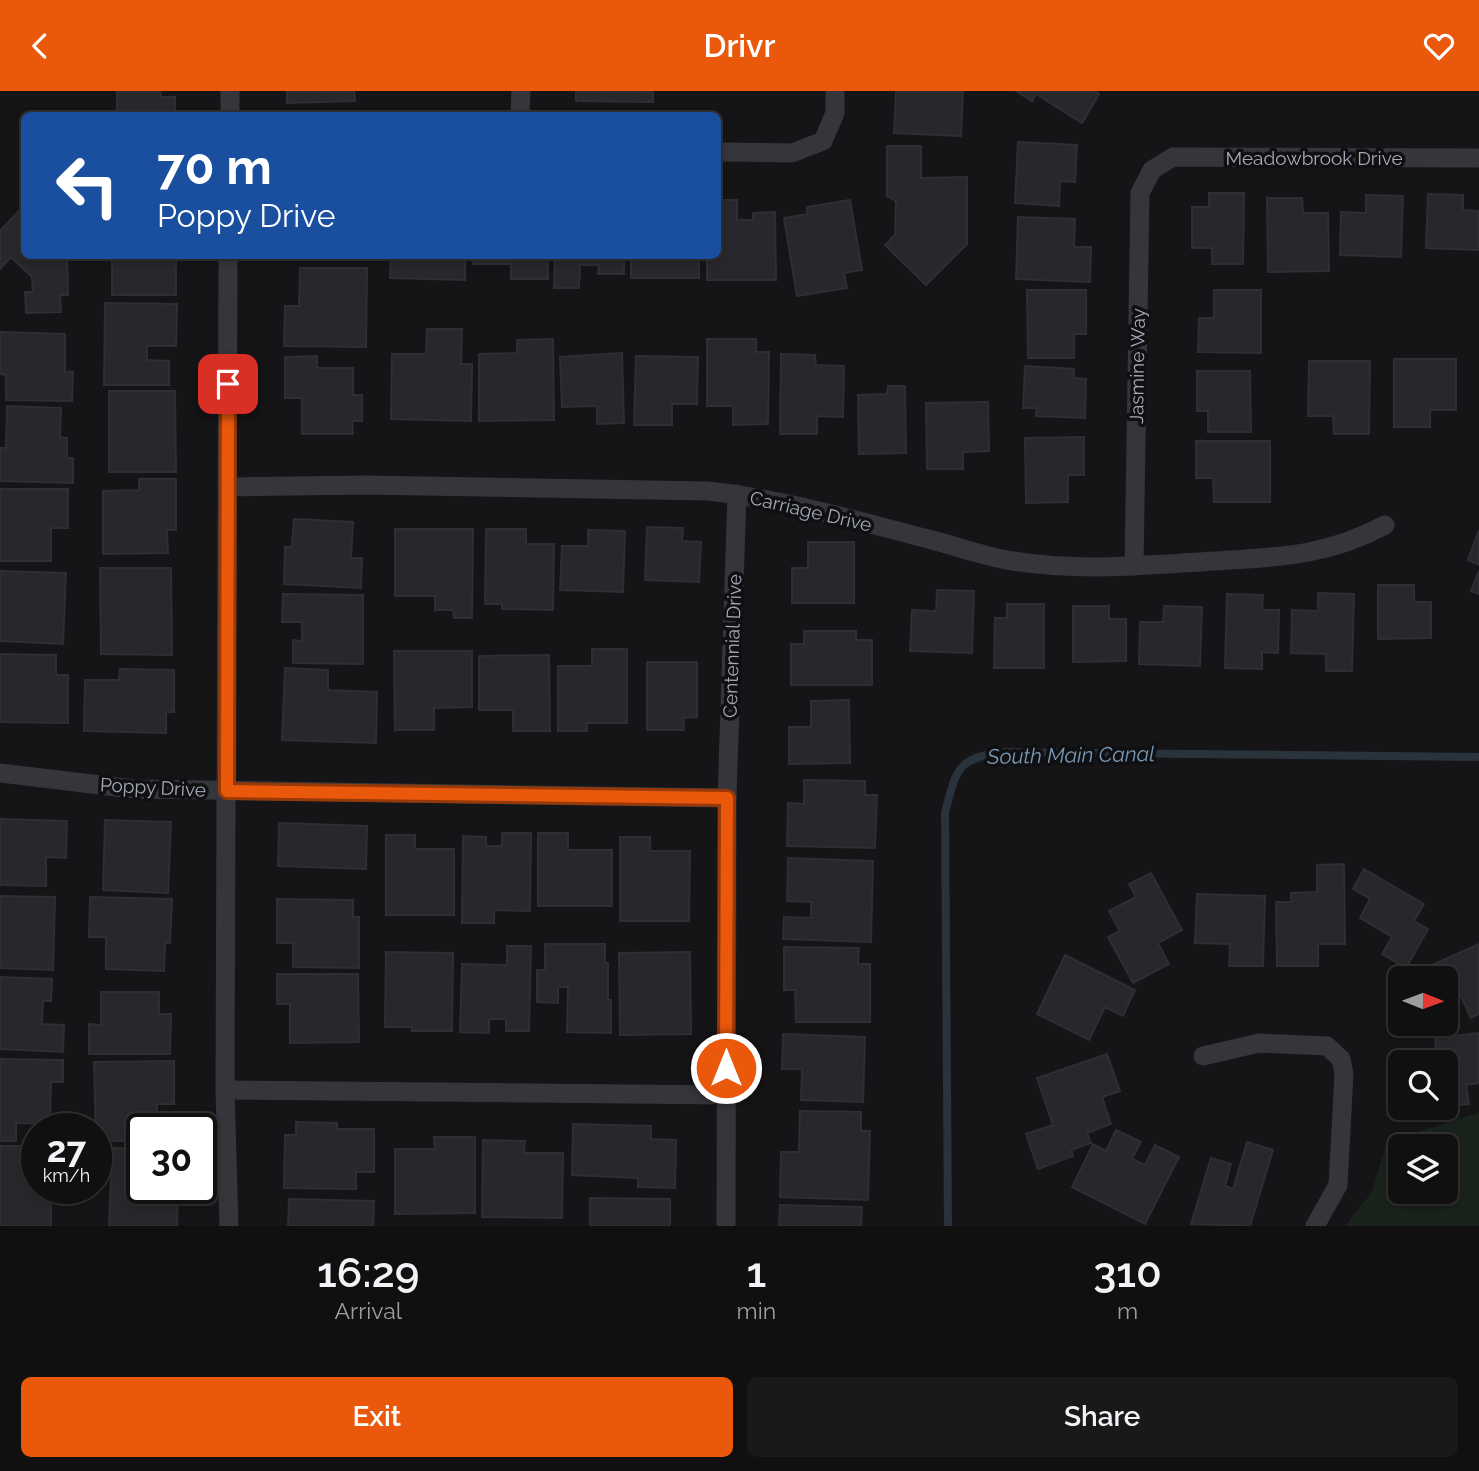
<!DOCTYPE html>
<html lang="en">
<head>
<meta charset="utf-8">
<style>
	body { margin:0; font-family:Raleway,sans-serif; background:#19191a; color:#f1f3f6; height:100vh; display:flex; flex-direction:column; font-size:26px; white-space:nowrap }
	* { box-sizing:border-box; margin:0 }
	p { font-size:23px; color:#9c9d9f }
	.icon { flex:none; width:38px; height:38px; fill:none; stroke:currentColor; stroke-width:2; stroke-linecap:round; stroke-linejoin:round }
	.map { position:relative; height:1135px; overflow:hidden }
	.details { display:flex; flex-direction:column; background:#101011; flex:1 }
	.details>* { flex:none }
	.guide { position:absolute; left:21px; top:21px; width:700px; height:147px; border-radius:10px; box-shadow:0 4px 10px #0003,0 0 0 2px #303031; background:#1a4fa0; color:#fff; overflow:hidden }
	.needle { width:46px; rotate:91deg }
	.fabs { position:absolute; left:1388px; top:875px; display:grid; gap:14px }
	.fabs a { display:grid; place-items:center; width:70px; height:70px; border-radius:10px; background:#101011; box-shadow:0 4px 10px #0003,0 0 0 2px #303031; font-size:35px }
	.speed { position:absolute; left:21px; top:1022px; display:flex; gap:14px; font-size:35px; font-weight:700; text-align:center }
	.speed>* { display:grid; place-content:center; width:91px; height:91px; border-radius:50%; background:#101011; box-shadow:0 4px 10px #0003,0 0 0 2px #303031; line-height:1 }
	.speed small { font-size:18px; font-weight:400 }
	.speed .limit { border:4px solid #111; border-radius:10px; background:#fff; color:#111 }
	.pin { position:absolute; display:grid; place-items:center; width:60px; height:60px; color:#fff; margin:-30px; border-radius:14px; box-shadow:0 4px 10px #0006 }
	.me { position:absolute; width:77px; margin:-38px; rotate:0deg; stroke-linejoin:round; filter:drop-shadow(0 0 5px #0008) }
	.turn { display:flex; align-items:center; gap:24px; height:147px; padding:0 21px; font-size:32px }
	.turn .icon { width:91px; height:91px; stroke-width:2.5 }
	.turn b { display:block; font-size:49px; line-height:60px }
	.eta { display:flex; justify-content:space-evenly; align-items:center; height:119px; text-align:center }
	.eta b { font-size:42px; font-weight:600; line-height:49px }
	.action { display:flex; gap:14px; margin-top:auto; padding:14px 21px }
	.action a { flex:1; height:80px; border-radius:10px; background:#ea580c; color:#fff; font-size:28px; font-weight:600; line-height:80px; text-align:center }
	.action a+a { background:#19191a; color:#f1f3f6 }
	header { display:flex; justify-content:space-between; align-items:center; height:91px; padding:0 21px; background:#ea580c; color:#fff; font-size:32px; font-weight:600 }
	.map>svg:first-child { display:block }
	.green { fill:#1a221c; fill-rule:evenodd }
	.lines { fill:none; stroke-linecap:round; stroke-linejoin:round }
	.stream { stroke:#29333c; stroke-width:8 }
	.building { fill:#28272b; stroke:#2e2e33; stroke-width:2 }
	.street { stroke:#35363c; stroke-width:19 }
	.route-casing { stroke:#983908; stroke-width:18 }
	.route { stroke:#ea580c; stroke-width:12 }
	.labels { text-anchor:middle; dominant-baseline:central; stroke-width:7; stroke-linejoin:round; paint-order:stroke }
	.street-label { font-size:19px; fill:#a5aab8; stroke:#101012 }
	.water-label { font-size:21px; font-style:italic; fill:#7898b7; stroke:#101012 }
</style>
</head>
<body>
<header><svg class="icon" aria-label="back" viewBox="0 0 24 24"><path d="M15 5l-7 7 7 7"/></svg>Drivr<svg class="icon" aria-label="heart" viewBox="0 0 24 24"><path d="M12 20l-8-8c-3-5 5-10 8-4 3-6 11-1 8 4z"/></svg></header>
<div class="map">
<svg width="1479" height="1135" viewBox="0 0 1479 1135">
	<rect width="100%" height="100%" fill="#151517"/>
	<path class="green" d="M1479,1022V1135H1345L1372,1101L1387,1050ZM1400,1055H1446V1101H1400Z"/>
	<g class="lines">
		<path class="stream" d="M948,1135L945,722C956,680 956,667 1003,661L1479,666"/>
	</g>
	<g class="building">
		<polygon points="117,0 160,0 161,6 175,6 175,24 117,24"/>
		<polygon points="287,0 354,0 355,10 287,12"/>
		<polygon points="576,0 653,0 653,11 576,10"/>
		<polygon points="896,0 963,0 961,45 894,42"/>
		<polygon points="1016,0 1095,0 1099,3 1082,32 1036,3 1032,10"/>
		<polygon points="1018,51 1077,54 1075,91 1060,90 1059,115 1015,112"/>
		<polygon points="887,55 921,55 921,87 967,86 967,153 926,194 885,154 895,144 896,110 887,105"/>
		<polygon points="1209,102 1244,102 1243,173 1212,173 1212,157 1192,157 1192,116 1209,116"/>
		<polygon points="1428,103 1463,104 1463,119 1479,120 1479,159 1426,157"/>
		<polygon points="1366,104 1403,105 1401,166 1340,164 1341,121 1366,122"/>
		<polygon points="1267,107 1302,107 1303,122 1328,122 1329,180 1268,181"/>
		<polygon points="718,109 737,109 737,129 753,129 753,122 775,121 776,189 707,189 707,164 718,164"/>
		<polygon points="850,109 862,179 844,182 847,197 797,205 784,127 808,123 807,116"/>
		<polygon points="19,120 24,126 24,164 67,164 68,204 60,204 61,221 26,222 25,201 33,201 32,186 11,166 0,178 0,140"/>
		<polygon points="1018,126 1075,128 1074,156 1091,156 1090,191 1016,188"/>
		<polygon points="112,164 165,164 165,168 176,167 176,204 112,204"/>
		<polygon points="391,164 465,164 465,189 390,187"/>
		<polygon points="473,164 548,164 548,188 511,188 511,173 473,173"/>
		<polygon points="555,164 624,164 624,183 598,183 599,174 580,174 579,197 554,197"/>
		<rect x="631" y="164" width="68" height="23"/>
		<polygon points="300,177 367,177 366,256 284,255 285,215 299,215"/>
		<polygon points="1027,199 1086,199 1086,243 1074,243 1074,267 1028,267"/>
		<polygon points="1214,199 1261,199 1261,262 1198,261 1199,227 1214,227"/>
		<polygon points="105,212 177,213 176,255 147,255 147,269 169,270 169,294 104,294"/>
		<polygon points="427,238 462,238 461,273 472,273 471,330 391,328 392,263 426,263"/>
		<polygon points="0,241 65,243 65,281 73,281 72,310 6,309 6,284 0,283"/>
		<polygon points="553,248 554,329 479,330 479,263 517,262 517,249"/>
		<polygon points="707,248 756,248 756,261 769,261 768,333 733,334 733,315 707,315"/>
		<polygon points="622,262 624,332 597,333 597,315 562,316 560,266"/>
		<polygon points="781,263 815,264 816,274 844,275 843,326 817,325 817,343 780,343"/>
		<polygon points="317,265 317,277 353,277 353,304 362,304 362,330 352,330 353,343 302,343 302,307 285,307 285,266"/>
		<polygon points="636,265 698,266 697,313 672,313 672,334 634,334"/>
		<polygon points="1394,268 1456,268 1456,319 1430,319 1430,336 1394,336"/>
		<polygon points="1309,270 1370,270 1369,343 1334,343 1333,325 1308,325"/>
		<polygon points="1025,275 1074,278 1074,287 1086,288 1085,327 1036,325 1037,317 1023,317"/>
		<polygon points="1197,280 1250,280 1251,341 1208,341 1208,320 1197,320"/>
		<polygon points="888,295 905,295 906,362 859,363 858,304 887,303"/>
		<polygon points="109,300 175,300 176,381 109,381"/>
		<polygon points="988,311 989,360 963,361 963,378 927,378 926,312"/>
		<polygon points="7,315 61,317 60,346 67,347 67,367 73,367 73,392 0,390 0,357 6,357"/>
		<polygon points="1084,346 1084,384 1068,384 1068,411 1026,412 1025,347"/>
		<polygon points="1196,350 1270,350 1270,411 1214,411 1213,387 1196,387"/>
		<polygon points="139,388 176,388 176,439 167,439 168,462 103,463 103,400 139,399"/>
		<polygon points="0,398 68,398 68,437 51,437 51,470 0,470"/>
		<polygon points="294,428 353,431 351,467 362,467 361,497 284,493 285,456 292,456"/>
		<polygon points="647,436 683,437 682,450 701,451 699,491 645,489"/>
		<polygon points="395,438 473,438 472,527 454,527 453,519 435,519 435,505 395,505"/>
		<polygon points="486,438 526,438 526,453 554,453 553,519 502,518 502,513 485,513"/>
		<polygon points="588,439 625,440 623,501 560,499 562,455 588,455"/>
		<polygon points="1479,439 1479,474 1468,469"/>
		<polygon points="808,451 854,451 854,512 792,512 792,477 808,477"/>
		<polygon points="100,477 171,477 172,564 101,563"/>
		<polygon points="0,480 66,482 63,553 0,550"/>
		<polygon points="1479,480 1479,503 1471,500"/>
		<polygon points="1378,494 1414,494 1414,511 1431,511 1431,547 1378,548"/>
		<polygon points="937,499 974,500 972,562 910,560 912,519 936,520"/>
		<polygon points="1318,502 1354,503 1352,580 1326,580 1326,563 1291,562 1292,519 1318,520"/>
		<polygon points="283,503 363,504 363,573 293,572 293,549 302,550 302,531 282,531"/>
		<polygon points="1227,503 1263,504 1262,519 1279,519 1278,562 1262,561 1262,578 1225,577"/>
		<polygon points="1007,513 1044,513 1044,577 994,577 995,527 1007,527"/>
		<polygon points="1073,515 1109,515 1109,528 1126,528 1126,570 1073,571"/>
		<polygon points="1164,515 1202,516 1200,575 1139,573 1140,531 1163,531"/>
		<polygon points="804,540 856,540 856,549 872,549 872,594 791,594 791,553 804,553"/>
		<polygon points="592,558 627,558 627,632 587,632 587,640 558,640 558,575 592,575"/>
		<polygon points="394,560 472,560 472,616 434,617 434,639 395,639"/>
		<polygon points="0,563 56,564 56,584 68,584 68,632 0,631"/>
		<polygon points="549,564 550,640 513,640 513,619 479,619 479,565"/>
		<polygon points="647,571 697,571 697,626 683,627 684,639 647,639"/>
		<polygon points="285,577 328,579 328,599 377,601 376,652 282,649"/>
		<polygon points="120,578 174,579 174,621 166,621 166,642 84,640 85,589 119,589"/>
		<polygon points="849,609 850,672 789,673 789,636 811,636 811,610"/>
		<polygon points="804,689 865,690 865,704 877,704 875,757 787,755 788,712 804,713"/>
		<polygon points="0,728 67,730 66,767 46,766 46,795 0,794"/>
		<polygon points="105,729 171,731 168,802 103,799"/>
		<polygon points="279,732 367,735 366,778 278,775"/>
		<polygon points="502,742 531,742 530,820 494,819 494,832 462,832 463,745 486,746 486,755 502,755"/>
		<polygon points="538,742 568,742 568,759 612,759 612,815 538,815"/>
		<polygon points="386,744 415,744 415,758 454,758 454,824 386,824"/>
		<polygon points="620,746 650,746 650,760 690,760 689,830 620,830"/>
		<polygon points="788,767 873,770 871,851 783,848 784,826 811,827 811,811 787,810"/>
		<polygon points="1344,773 1345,853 1318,853 1318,875 1277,875 1276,811 1291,811 1291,802 1317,801 1317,774"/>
		<polygon points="1364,778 1424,813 1414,830 1428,838 1406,877 1382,863 1392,846 1360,827 1370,808 1353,798"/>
		<polygon points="1151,782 1182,839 1158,852 1169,873 1133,892 1108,846 1120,840 1109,820 1136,806 1129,793"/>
		<polygon points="1197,803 1265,805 1263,875 1229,875 1230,853 1195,852"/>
		<polygon points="0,805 55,806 53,879 0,877"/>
		<polygon points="90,806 172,808 170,852 165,852 164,880 106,878 106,846 89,846"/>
		<polygon points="277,808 353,809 353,826 359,826 359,877 293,876 293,852 277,852"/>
		<polygon points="545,853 605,853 605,872 608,872 608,909 611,909 611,942 567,941 568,896 558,896 558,912 537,911 537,879 545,879"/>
		<polygon points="1479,853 1479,923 1471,927 1460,903 1446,909 1446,887 1427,887 1423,878"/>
		<polygon points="507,855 531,855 529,940 506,940 506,928 489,928 489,942 460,941 462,873 507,874"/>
		<polygon points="784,856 859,857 858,873 870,873 870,931 796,931 795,899 784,899"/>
		<polygon points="386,861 453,862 452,940 412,940 412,936 385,936"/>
		<polygon points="690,861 691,943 620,944 619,862"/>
		<polygon points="1065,864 1135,899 1123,925 1105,916 1089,949 1037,923"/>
		<polygon points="277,883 358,883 359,951 290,952 290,913 277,913"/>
		<polygon points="0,886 52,888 51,910 43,910 42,933 64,934 63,961 0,958"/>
		<polygon points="101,901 159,901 159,923 171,923 170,963 89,963 89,933 101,934"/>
		<polygon points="1479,942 1479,992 1466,994 1469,1013 1446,1016 1446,971 1437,971 1435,947"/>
		<polygon points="783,943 865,946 863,1011 801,1009 802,978 782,978"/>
		<polygon points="1107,963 1120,1000 1102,1006 1111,1033 1087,1042 1091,1052 1071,1059 1073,1065 1038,1078 1026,1043 1053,1034 1037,987"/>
		<polygon points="0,968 63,969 63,991 51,991 50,1033 16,1032 16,1050 0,1050"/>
		<polygon points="174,970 174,1013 157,1013 157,1038 142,1038 142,1050 96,1050 94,971"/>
		<polygon points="800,1020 861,1021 861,1040 870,1040 868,1109 780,1106 781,1061 799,1061"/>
		<polygon points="296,1031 337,1032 337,1038 374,1038 374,1081 356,1081 356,1098 284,1097 285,1044 296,1044"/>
		<polygon points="573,1033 651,1035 651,1048 676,1049 675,1097 638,1096 638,1087 572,1084"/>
		<polygon points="1116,1039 1141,1051 1132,1068 1145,1074 1155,1054 1179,1066 1145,1133 1072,1096 1093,1053 1106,1060"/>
		<polygon points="434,1046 475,1046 475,1122 395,1123 395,1058 435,1058"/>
		<polygon points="483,1049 525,1050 524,1062 563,1062 562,1127 482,1126"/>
		<polygon points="1247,1051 1273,1059 1250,1135 1191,1133 1211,1067 1231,1073 1225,1095 1233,1098"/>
		<polygon points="0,1055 37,1055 37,1097 51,1097 51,1135 0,1135"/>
		<polygon points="112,1057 142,1058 142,1097 178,1097 177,1135 109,1135"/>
		<polygon points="590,1107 670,1108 670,1135 590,1135"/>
		<polygon points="289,1108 374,1110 373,1135 288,1135"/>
		<polygon points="780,1114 862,1116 861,1135 779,1135"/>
	</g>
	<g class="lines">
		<g class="street">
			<polyline points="230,24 230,0"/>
			<polyline points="520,24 521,0"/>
			<polyline points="718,61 792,62 823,50 835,22 835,0"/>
			<polyline points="228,164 225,999 229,1135"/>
			<path d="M227,396L366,394L707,400C785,408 861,431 936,450C961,457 987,466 1013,470C1080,481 1148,474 1215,470C1280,466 1327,465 1385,434"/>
			<polyline points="1134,475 1140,102 1152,79 1173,66 1479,67"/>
			<polyline points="0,682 133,698 727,707"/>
			<polyline points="1203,965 1259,952 1327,955 1341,968 1344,983 1338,1094 1315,1135"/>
			<polyline points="225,999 726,1004"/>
			<polyline points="726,1135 727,707 737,403"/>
		</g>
	</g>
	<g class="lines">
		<g class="route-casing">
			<polyline id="route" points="228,293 227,700 727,707 726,977"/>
		</g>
		<use href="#route" class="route"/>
	</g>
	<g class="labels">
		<g class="street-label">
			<text x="1314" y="67">Meadowbrook Drive</text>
			<text transform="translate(1137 275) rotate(-89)">Jasmine Way</text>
			<text transform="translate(811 420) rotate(13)">Carriage Drive</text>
			<text transform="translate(732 555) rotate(-88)">Centennial Drive</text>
			<text transform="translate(153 696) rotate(3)">Poppy Drive</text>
		</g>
		<g class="water-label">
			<text transform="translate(1071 664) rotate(-1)">South Main Canal</text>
		</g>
	</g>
</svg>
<div class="fabs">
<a><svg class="needle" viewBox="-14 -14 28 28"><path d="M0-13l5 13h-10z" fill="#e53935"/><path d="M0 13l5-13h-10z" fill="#9c9d9f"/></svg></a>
<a><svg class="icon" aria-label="search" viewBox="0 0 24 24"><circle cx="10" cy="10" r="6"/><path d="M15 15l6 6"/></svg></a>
<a><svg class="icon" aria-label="layers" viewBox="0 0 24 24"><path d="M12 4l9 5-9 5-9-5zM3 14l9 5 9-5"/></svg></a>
</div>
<div class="speed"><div>27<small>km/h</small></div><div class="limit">30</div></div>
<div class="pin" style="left:228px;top:293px;background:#d93025"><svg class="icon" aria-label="arrive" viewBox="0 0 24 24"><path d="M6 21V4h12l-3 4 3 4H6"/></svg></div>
<svg class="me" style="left:726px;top:977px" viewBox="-20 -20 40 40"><circle r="17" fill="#ea580c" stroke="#fff" stroke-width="3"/><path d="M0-11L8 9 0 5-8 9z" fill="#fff"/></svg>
<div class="guide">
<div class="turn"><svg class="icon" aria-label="left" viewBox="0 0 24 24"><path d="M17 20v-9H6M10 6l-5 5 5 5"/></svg><div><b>70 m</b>Poppy Drive</div></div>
</div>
</div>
<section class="details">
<div class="eta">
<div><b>16:29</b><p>Arrival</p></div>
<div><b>1</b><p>min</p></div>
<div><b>310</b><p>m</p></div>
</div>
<div class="action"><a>Exit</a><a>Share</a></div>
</section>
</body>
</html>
